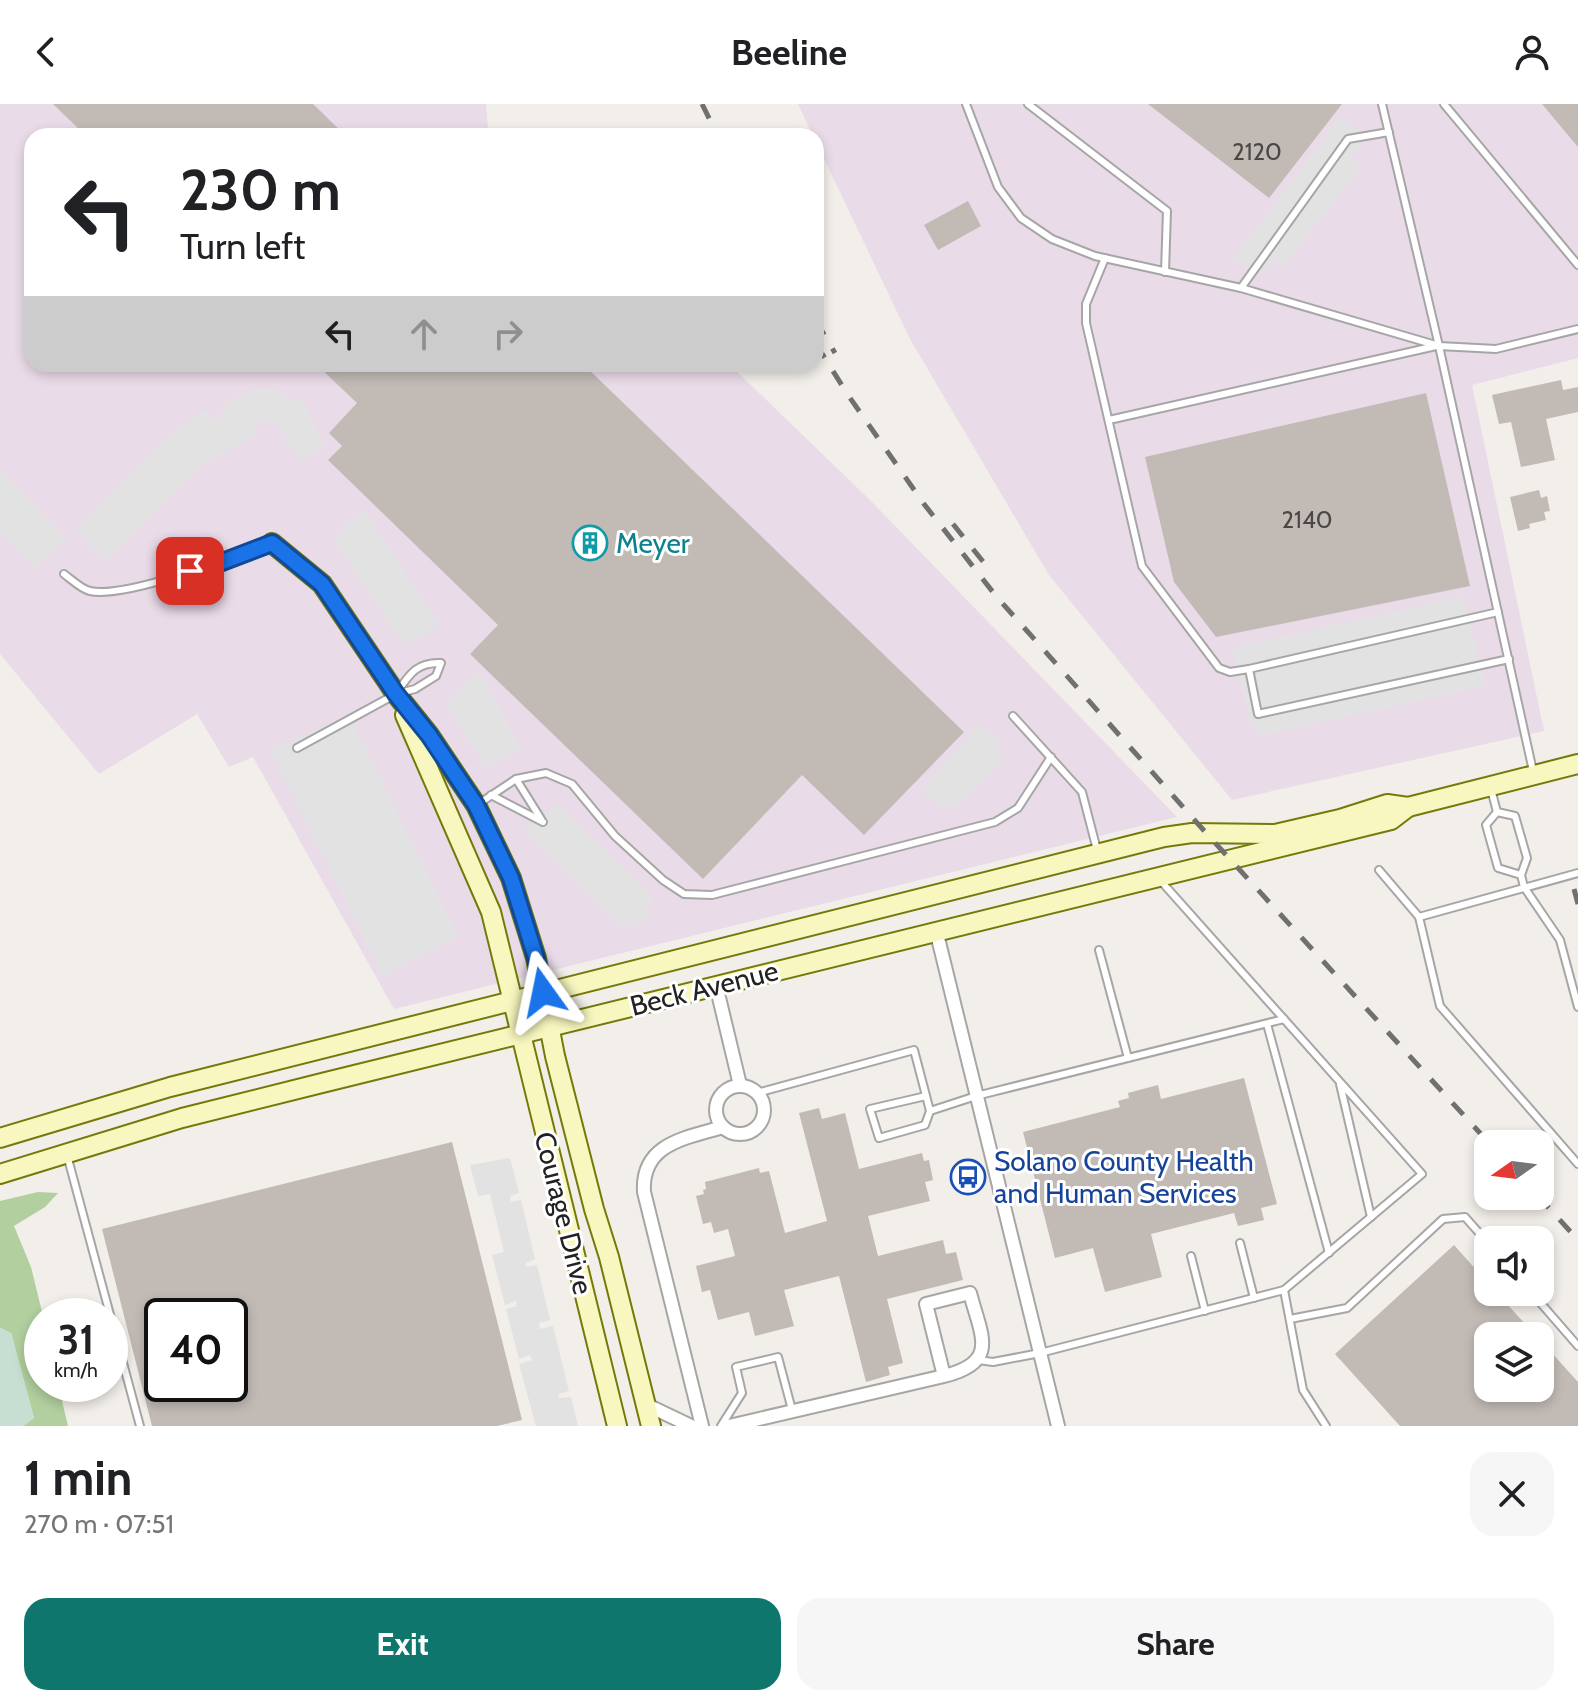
<!DOCTYPE html>
<html lang="en">
<head>
<meta charset="utf-8">
<style>
	body { margin:0; font-family:Cabin,sans-serif; background:#f6f6f6; color:#202124; height:100vh; display:flex; flex-direction:column; font-size:30px; white-space:nowrap }
	* { box-sizing:border-box; margin:0 }
	p { font-size:26px; color:#757577 }
	.icon { flex:none; width:44px; height:44px; fill:none; stroke:currentColor; stroke-width:2; stroke-linecap:round; stroke-linejoin:round }
	.map { position:relative; height:1322px; overflow:hidden }
	.sheet { display:flex; flex-direction:column; background:#fff; flex:1 }
	.sheet>* { flex:none }
	.top-card { position:absolute; left:24px; top:24px; width:800px; height:244px; border-radius:24px; box-shadow:0 4px 12px #0003; background:#fff; color:#202124; overflow:hidden }
	.needle { width:52px; rotate:256deg }
	.tools { position:absolute; left:1474px; top:1026px; display:grid; gap:16px }
	.tools a { display:grid; place-items:center; width:80px; height:80px; border-radius:16px; background:#fff; box-shadow:0 4px 12px #0003; font-size:40px }
	.speed { position:absolute; left:24px; top:1194px; display:flex; gap:16px; font-size:40px; font-weight:700; text-align:center }
	.speed>* { display:grid; place-content:center; width:104px; height:104px; border-radius:50%; background:#fff; box-shadow:0 4px 12px #0003; line-height:1 }
	.speed small { font-size:20px; font-weight:400 }
	.speed .limit { border:4px solid #111; border-radius:12px; background:#fff; color:#111 }
	.pin { position:absolute; display:grid; place-items:center; width:68px; height:68px; color:#fff; margin:-34px; border-radius:16px; box-shadow:0 4px 12px #0006 }
	.me { position:absolute; width:88px; margin:-44px; rotate:348deg; stroke-linejoin:round; filter:drop-shadow(0 0 6px #0008) }
	.turn { display:flex; align-items:center; gap:28px; height:168px; padding:0 24px; font-size:36px }
	.turn .icon { width:104px; height:104px; stroke-width:2.5 }
	.turn b { display:block; font-size:56px; line-height:68px }
	.lanes { display:flex; align-items:center; height:76px; padding:0 24px; background:#0003; justify-content:center; gap:40px; direction:ltr }
	.lanes .off { opacity:.35 }
	.round { display:grid; place-items:center; flex:none; width:84px; height:84px; border-radius:24px; background:#f6f6f6 }
	.headline { display:flex; align-items:center; justify-content:space-between; height:136px; padding:0 24px }
	h1 { font-size:48px; font-weight:700; line-height:60px }
	.primary-button { display:flex; gap:16px; margin-top:auto; padding:16px 24px }
	.primary-button a { flex:1; height:92px; border-radius:24px; background:#0f766e; color:#fff; font-size:32px; font-weight:700; line-height:92px; text-align:center }
	.primary-button a+a { background:#f6f6f6; color:#202124 }
	header { display:flex; justify-content:space-between; align-items:center; height:104px; padding:0 24px; background:#fff; font-size:36px; font-weight:700 }
	.map>svg:first-child { display:block }
	.industrial { fill:#eadbe9 }
	.forest { fill:#b1cf9f }
	.wetland { fill:#c7dfd2 }
	.parking { fill:#e2e2e2 }
	.building { fill:#c2bab5; fill-rule:evenodd }
	.lines { fill:none; stroke-linecap:round; stroke-linejoin:round }
	.lane-casing { stroke:#a6a6a6; stroke-width:10 }
	.street-casing { stroke:#a6a6a6; stroke-width:16 }
	.secondary-casing { stroke:#757909; stroke-width:22 }
	.lane { stroke:#fff; stroke-width:6 }
	.street { stroke:#fff; stroke-width:12 }
	.secondary { stroke:#f8f7c0; stroke-width:18 }
	.rail { stroke:#707070; stroke-width:5; stroke-dasharray:16 16; stroke-linecap:butt }
	.route-casing { stroke:#114b97; stroke-width:20 }
	.route { stroke:#1a73e8; stroke-width:14 }
	.labels { text-anchor:middle; dominant-baseline:central; stroke-width:6; stroke-linejoin:round; paint-order:stroke }
	.number-label { font-size:24px; fill:#4a4847 }
	.culture-label { font-size:28px; fill:#0d838f; stroke:#fff; text-anchor:start }
	.street-label { font-size:28px; fill:#222; stroke:#fff }
	.transit-label { font-size:28px; fill:#164399; stroke:#fff; text-anchor:start }
</style>
</head>
<body>
<header><svg class="icon" aria-label="back" viewBox="0 0 24 24"><path d="M15 5l-7 7 7 7"/></svg>Beeline<svg class="icon" aria-label="person" viewBox="0 0 24 24"><circle cx="12" cy="8" r="4"/><path d="M4 21q1-7 8-7t8 7"/></svg></header>
<div class="map">
<svg width="1578" height="1322" viewBox="0 0 1578 1322">
	<rect width="100%" height="100%" fill="#f2eee9"/>
	<g class="industrial">
		<polygon points="0,0 486,0 488,26 494,32 32,32 32,260 729,260 871,397 1177,713 394,905 253,653 229,663 197,610 99,670 0,550"/>
		<polygon points="798,0 1578,0 1578,254 1472,281 1544,627 1232,696 1049,471 910,235 816,38 816,32 813,32"/>
	</g>
	<polygon class="forest" points="38,1088 58,1089 45,1103 14,1122 31,1163 43,1212 42,1280 58,1280 68,1322 23,1322 34,1314 11,1229 0,1224 0,1097"/>
	<polygon class="wetland" points="0,1224 11,1229 34,1314 23,1322 0,1322"/>
	<g class="parking">
		<polygon points="1340,14 1351,23 1357,23 1361,42 1351,54 1361,63 1284,161 1274,154 1263,169 1233,154"/>
		<polygon points="258,285 275,285 289,298 302,293 324,342 300,357 279,322 260,316 255,319 257,331 200,362 106,457 75,426 165,335 205,306 212,317 217,315 229,296"/>
		<polygon points="0,367 66,434 35,464 0,428"/>
		<polygon points="364,405 438,520 432,528 403,540 333,435"/>
		<polygon points="1464,492 1485,582 1259,632 1256,620 1251,620 1232,544"/>
		<polygon points="481,568 521,645 486,663 445,599 456,592 468,575"/>
		<polygon points="349,610 459,833 382,872 271,647"/>
		<polygon points="980,619 1001,640 997,645 1005,655 955,706 948,700 940,703 921,686"/>
		<polygon points="557,700 654,795 646,803 651,809 638,822 633,817 625,825 524,727 545,706 548,709"/>
		<polygon points="510,1054 519,1089 510,1092 511,1098 521,1096 535,1155 526,1159 526,1163 537,1161 550,1216 539,1219 540,1225 553,1222 569,1287 558,1290 559,1294 571,1293 578,1322 536,1322 519,1260 532,1256 530,1251 519,1255 506,1205 517,1202 516,1197 505,1201 492,1151 504,1148 490,1090 478,1092 470,1061"/>
	</g>
	<g class="building">
		<polygon points="53,0 313,0 346,32 86,32"/>
		<polygon points="1148,0 1342,0 1269,94"/>
		<polygon points="1542,0 1578,0 1578,43"/>
		<polygon points="968,97 981,122 938,146 924,121"/>
		<polygon points="316,260 583,260 964,628 864,731 802,671 703,775 470,550 498,521 328,356 342,342 329,329 357,299"/>
		<polygon points="1561,276 1563,286 1578,283 1578,308 1546,315 1555,356 1521,363 1511,318 1499,320 1492,291"/>
		<polygon points="1426,289 1470,482 1216,533 1174,478 1145,353"/>
		<polygon points="1539,386 1541,394 1547,392 1550,407 1544,408 1546,416 1529,420 1530,424 1518,427 1510,393"/>
		<polygon points="1244,974 1277,1100 1261,1104 1264,1116 1238,1122 1234,1109 1151,1130 1162,1173 1105,1188 1093,1144 1055,1154 1023,1028 1120,1003 1118,997 1129,994 1128,989 1158,981 1161,995"/>
		<polygon points="819,1004 822,1015 845,1009 859,1065 922,1049 924,1057 929,1056 933,1076 925,1078 930,1097 868,1112 878,1152 943,1136 946,1150 956,1148 963,1176 887,1195 903,1259 888,1263 890,1271 866,1278 839,1172 784,1186 794,1222 755,1232 749,1208 718,1216 710,1186 702,1188 696,1162 735,1152 728,1125 714,1129 711,1118 703,1120 696,1092 704,1090 703,1086 706,1085 705,1078 759,1064 760,1069 769,1067 785,1129 827,1117 799,1009"/>
		<path d="M452,1038L522,1316L497,1322H152L102,1125ZM162,1212H230V1280H162Z"/>
		<polygon points="1454,1141 1488,1179 1488,1188 1496,1188 1536,1232 1488,1232 1488,1284 1540,1284 1540,1236 1578,1278 1578,1322 1400,1322 1335,1250"/>
	</g>
	<g class="lines">
		<g class="lane-casing">
			<g id="lane">
				<polyline points="966,0 998,83 1021,114 1052,135 1095,152 1241,184 1439,242 1496,245 1578,225"/>
				<polyline points="1028,0 1167,107 1165,168"/>
				<polyline points="1382,0 1439,242 1533,667"/>
				<polyline points="1444,0 1578,161"/>
				<polyline points="1105,154 1086,200 1086,219 1142,462 1219,564 1230,568 1249,565 1258,610 1509,555"/>
				<polyline points="1241,184 1348,35 1389,28"/>
				<polyline points="1109,316 1436,242"/>
				<path d="M64,470C71,475 81,485 90,487C124,495 235,453 271,439"/>
				<polyline points="1249,565 1498,508"/>
				<polyline points="1013,612 1082,688 1097,746"/>
				<path d="M297,644L396,590L415,585L436,572L441,559C418,558 410,569 398,587"/>
				<polyline points="516,675 541,715"/>
				<polyline points="1491,685 1497,708"/>
				<polyline points="491,691 543,718"/>
				<polyline points="480,699 516,675 546,669 572,680 615,732 663,776 684,790 712,791 995,718 1018,704 1051,653"/>
				<polyline points="1379,766 1419,813 1578,769"/>
				<polyline points="1521,771 1498,764 1486,721 1497,708 1515,712 1527,754 1521,771 1524,783 1560,836 1578,903"/>
				<polyline points="1419,813 1440,902 1578,1060"/>
				<polyline points="1099,846 1128,954"/>
				<polyline points="1267,920 1329,1149"/>
				<polyline points="1340,980 1371,1113"/>
				<polyline points="757,989 914,946 930,1007 976,992 1284,915"/>
				<polyline points="926,992 870,1005 879,1034 925,1021 930,1007"/>
				<polyline points="67,1051 140,1322"/>
				<polyline points="1240,1139 1254,1194"/>
				<polyline points="1191,1152 1205,1207"/>
				<polyline points="1284,1186 1303,1286 1326,1322"/>
				<polyline points="1531,1188 1578,1242"/>
				<polyline points="1290,1215 1347,1204 1443,1115 1465,1113 1488,1139"/>
				<polyline points="978,1256 993,1258 1040,1249 1284,1186 1422,1070 1160,776"/>
				<polyline points="721,1322 742,1289 736,1263 778,1253 792,1306"/>
			</g>
		</g>
		<g class="street-casing">
			<g id="street">
				<polyline points="936,826 1058,1322"/>
				<polyline points="716,881 740,981"/>
				<circle cx="740" cy="1006" r="24"/>
				<polyline points="647,1301 691,1322"/>
				<path d="M702,1322L644,1088C641,1040 685,1034 723,1023"/>
				<path d="M729,1322L944,1272C1000,1258 981,1232 970,1189L926,1200L944,1272"/>
			</g>
		</g>
		<g class="secondary-casing">
			<g id="secondary">
				<polyline points="272,439 322,480 396,590 429,631 476,701 511,774 536,854 555,952 594,1105 609,1153 651,1322"/>
				<polyline points="405,611 491,808 617,1322"/>
				<polyline points="0,1034 170,983 1164,733 1192,729 1275,730 1340,715 1387,700 1408,703 1578,660"/>
				<polyline points="0,1070 182,1014 326,978 1391,716 1408,703"/>
			</g>
		</g>
		<use href="#lane" class="lane"/>
		<use href="#street" class="street"/>
		<use href="#secondary" class="secondary"/>
		<g class="rail">
			<polyline points="702,0 718,32"/>
			<polyline points="816,217 835,249"/>
			<polyline points="816,240 848,291 924,400 996,492 1207,730 1490,1040"/>
			<polyline points="953,420 993,470"/>
			<polyline points="1574,785 1578,800"/>
			<polyline points="1538,1092 1578,1136"/>
		</g>
	</g>
	<g class="lines">
		<g class="route-casing">
			<polyline id="route" points="190,467 217,460 272,439 322,480 396,590 429,631 476,701 511,774 536,854 543,888"/>
		</g>
		<use href="#route" class="route"/>
	</g>
	<defs>
		<g id="building-ring" transform="scale(1.8)"><circle r="9.5" fill="#fff" stroke="#0f9aa8" stroke-width="1.5"/><path d="M-4-6H4V6H1V3H-1V6H-4ZM-2.5-4.3h1.7v1.8h-1.7ZM.8-4.3h1.7v1.8H.8ZM-2.5-1h1.7V.8h-1.7ZM.8-1h1.7V.8H.8Z" fill="#0f9aa8"/></g>
		<g id="bus-ring" transform="scale(1.8)"><circle r="9.5" fill="#fff" stroke="#1a4fb4" stroke-width="1.5"/><path d="M-5-6H5V4H4V6H2V4H-2V6H-4V4H-5ZM-3.5-4V0h7V-4ZM-3.5 1.2v1.5H-2V1.2ZM2 1.2v1.5H3.5V1.2Z" fill="#1a4fb4"/></g>
	</defs>
	<g fill-rule="evenodd">
		<use href="#building-ring" x="590" y="439"/>
		<use href="#bus-ring" x="968" y="1073"/>
	</g>
	<g class="labels">
		<g class="number-label">
			<text x="1257" y="47">2120</text>
			<text x="1307" y="415">2140</text>
		</g>
		<g class="culture-label">
			<text x="616" y="439">Meyer</text>
		</g>
		<g class="street-label">
			<text transform="translate(704 884) rotate(-14)">Beck Avenue</text>
			<text transform="translate(564 1109) rotate(76)">Courage Drive</text>
		</g>
		<g class="transit-label">
			<text x="994" y="1057">Solano County Health<tspan x="994" dy="32">and Human Services</tspan></text>
		</g>
	</g>
</svg>
<div class="tools">
<a><svg class="needle" viewBox="-14 -14 28 28"><path d="M0-13l5 13h-10z" fill="#e53935"/><path d="M0 13l5-13h-10z" fill="#757577"/></svg></a>
<a><svg class="icon" aria-label="sound" viewBox="0 0 24 24"><path d="M4 9h4l5-4v14l-5-4H4zM17 9q2 3 0 6"/></svg></a>
<a><svg class="icon" aria-label="layers" viewBox="0 0 24 24"><path d="M12 4l9 5-9 5-9-5zM3 14l9 5 9-5"/></svg></a>
</div>
<div class="speed"><div>31<small>km/h</small></div><div class="limit">40</div></div>
<div class="pin" style="left:190px;top:467px;background:#d93025"><svg class="icon" aria-label="arrive" viewBox="0 0 24 24"><path d="M6 21V4h12l-3 4 3 4H6"/></svg></div>
<svg class="me" style="left:543px;top:888px" viewBox="-20 -20 40 40"><path d="M0-17L14 15 0 8-14 15z" fill="#1a73e8" stroke="#fff" stroke-width="4"/></svg>
<div class="top-card">
<div class="turn"><svg class="icon" aria-label="left" viewBox="0 0 24 24"><path d="M17 20v-9H6M10 6l-5 5 5 5"/></svg><div><b>230 m</b>Turn left</div></div>
<div class="lanes"><svg class="icon" aria-label="left" viewBox="0 0 24 24"><path d="M17 20v-9H6M10 6l-5 5 5 5"/></svg><svg class="icon off" aria-label="ahead" viewBox="0 0 24 24"><path d="M12 20V5M6 11l6-6 6 6"/></svg><svg class="icon off" aria-label="right" viewBox="0 0 24 24"><path d="M7 20v-9h11M14 6l5 5-5 5"/></svg></div>
</div>
</div>
<section class="sheet">
<div class="headline"><div><h1>1 min</h1><p>270 m · 07:51</p></div><a class="round"><svg class="icon" aria-label="close" viewBox="0 0 24 24"><path d="M6 6l12 12M18 6L6 18"/></svg></a></div>
<div class="primary-button"><a>Exit</a><a>Share</a></div>
</section>
</body>
</html>
